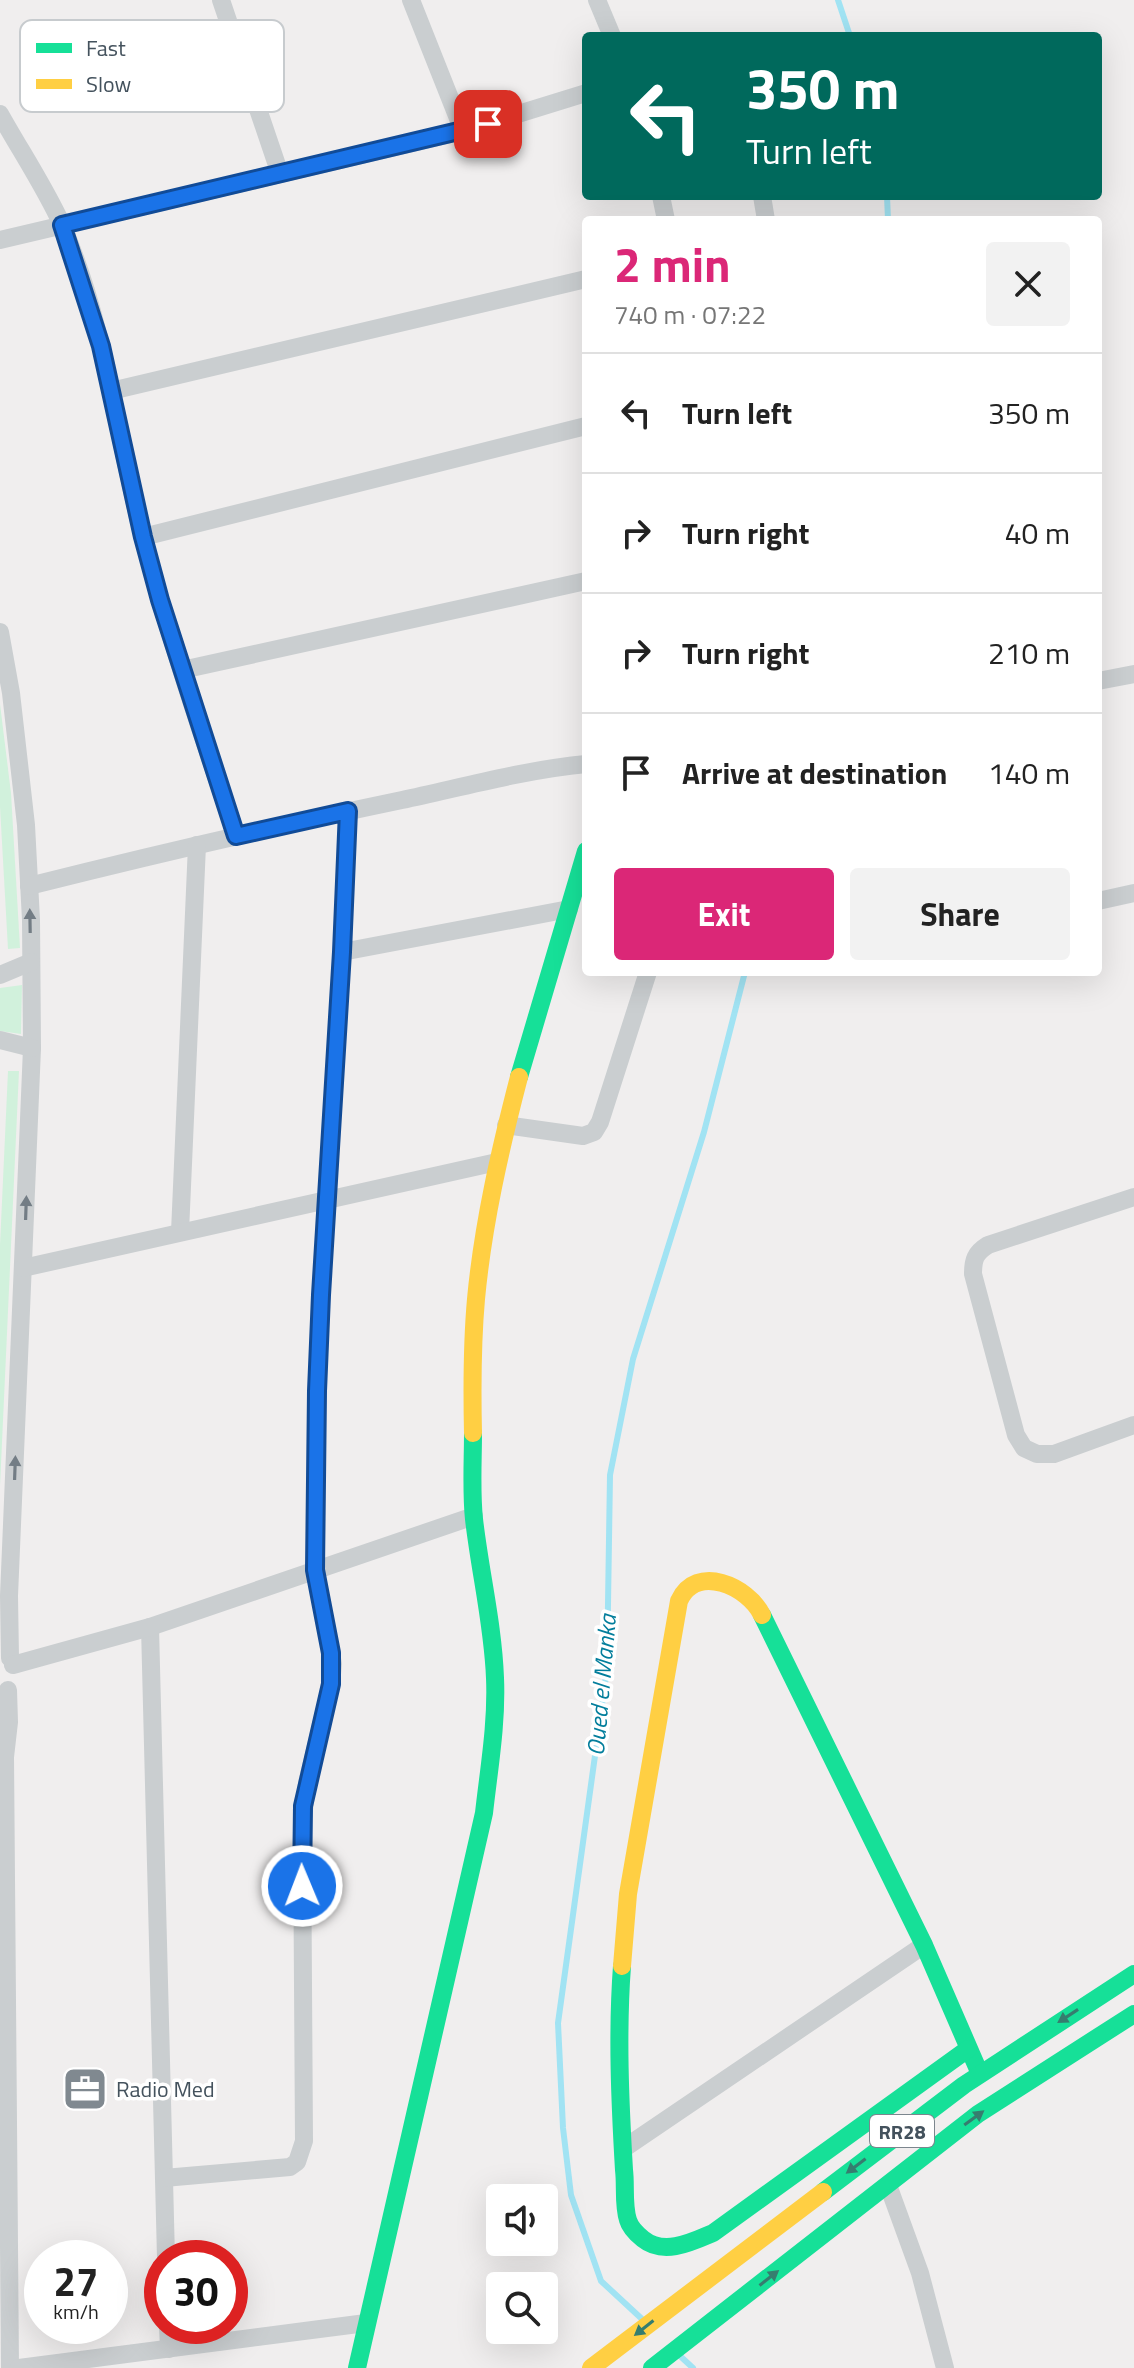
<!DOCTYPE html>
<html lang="en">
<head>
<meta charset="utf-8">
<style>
	body { margin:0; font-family:"Titillium Web",sans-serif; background:#f2f2f2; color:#222; height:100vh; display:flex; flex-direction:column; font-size:30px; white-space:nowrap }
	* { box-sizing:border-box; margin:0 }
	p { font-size:26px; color:#767676 }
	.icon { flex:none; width:44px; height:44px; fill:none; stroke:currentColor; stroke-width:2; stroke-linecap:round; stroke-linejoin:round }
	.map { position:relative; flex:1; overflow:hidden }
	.drawer { position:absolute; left:582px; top:216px; width:520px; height:760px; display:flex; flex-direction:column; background:#fff; border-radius:8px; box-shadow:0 8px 32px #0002 }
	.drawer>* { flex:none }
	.top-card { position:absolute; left:582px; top:32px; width:520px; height:168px; border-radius:8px; box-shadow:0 8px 32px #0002; background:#00695c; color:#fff; overflow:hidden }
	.buttons { position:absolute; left:486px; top:2184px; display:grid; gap:16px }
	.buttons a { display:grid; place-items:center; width:72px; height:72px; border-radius:8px; background:#fff; box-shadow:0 8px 32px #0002; font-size:40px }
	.speed { position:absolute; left:24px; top:2240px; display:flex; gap:16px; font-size:40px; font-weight:700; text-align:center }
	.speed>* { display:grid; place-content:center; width:104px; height:104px; border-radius:50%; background:#fff; box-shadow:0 8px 32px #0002; line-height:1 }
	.speed small { font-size:20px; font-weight:400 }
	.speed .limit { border:12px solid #d22; background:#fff; color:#111 }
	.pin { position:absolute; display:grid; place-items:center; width:68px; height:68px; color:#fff; margin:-34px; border-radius:16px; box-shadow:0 4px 12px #0006 }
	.me { position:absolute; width:88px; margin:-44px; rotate:359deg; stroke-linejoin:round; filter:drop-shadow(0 0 6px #0008) }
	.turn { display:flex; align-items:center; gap:28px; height:168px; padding:0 32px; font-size:36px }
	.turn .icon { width:104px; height:104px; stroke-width:2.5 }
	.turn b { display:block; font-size:56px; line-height:68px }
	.round { display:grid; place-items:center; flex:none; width:84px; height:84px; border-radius:8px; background:#f2f2f2 }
	.overview { display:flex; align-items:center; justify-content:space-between; height:136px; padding:0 32px }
	h1 { font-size:48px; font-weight:700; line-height:60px; color:#db2777 }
	.button { display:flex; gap:16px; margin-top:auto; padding:16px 32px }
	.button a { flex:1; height:92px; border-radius:8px; background:#db2777; color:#fff; font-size:32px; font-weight:700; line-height:92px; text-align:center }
	.button a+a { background:#f2f2f2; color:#222 }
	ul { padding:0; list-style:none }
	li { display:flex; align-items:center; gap:24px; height:120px; padding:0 32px; border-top:2px solid #e0e0e0 }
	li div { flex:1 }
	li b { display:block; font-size:30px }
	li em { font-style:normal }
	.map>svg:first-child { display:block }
	.green { fill:#d1f1dc }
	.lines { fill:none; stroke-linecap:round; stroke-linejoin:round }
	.stream { stroke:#a1e3f3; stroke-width:6 }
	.street { stroke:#caced0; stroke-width:18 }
	.fast { stroke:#16e098; stroke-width:18 }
	.slow { stroke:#ffcf43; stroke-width:18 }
	.oneway { fill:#737d85 }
	.oneway2 { fill:#367d6f }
	.route-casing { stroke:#114b97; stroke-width:20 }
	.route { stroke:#1a73e8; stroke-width:14 }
	.labels { text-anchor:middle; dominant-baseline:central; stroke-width:7; stroke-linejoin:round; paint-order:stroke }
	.shield { fill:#fff; stroke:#7c868e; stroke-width:2 }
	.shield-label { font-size:20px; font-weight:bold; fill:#44525d }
	.poi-label { font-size:22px; fill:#44525d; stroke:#fff; text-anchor:start }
	.water-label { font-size:24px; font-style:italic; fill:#037e9c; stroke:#fff }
	.key { fill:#fff; stroke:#c7cbce; stroke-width:2 }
	.key-label { font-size:22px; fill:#44525d }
</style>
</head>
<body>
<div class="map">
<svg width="1134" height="2368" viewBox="0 0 1134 2368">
	<rect width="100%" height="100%" fill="#f0eeee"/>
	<g class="green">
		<polygon points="0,704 11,793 20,948 8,949 0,807"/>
		<polygon points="22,985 21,1034 0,1031 0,988"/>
		<polygon points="8,1071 19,1071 0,1486 0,1245"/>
	</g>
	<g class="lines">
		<g class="stream">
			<polyline points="838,0 850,36"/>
			<polyline points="887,196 888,220"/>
			<polyline points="642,2319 601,2281 571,2195 563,2128 558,2023 607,1669 610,1475 633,1359 704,1132 745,972"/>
			<polyline points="679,2355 693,2368"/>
		</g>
		<g class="street">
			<polyline points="221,0 280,174"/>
			<polyline points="411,0 463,131"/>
			<polyline points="597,0 612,36"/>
			<path d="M0,114C20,150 46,189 62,225C106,326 116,436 144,541C170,641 203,738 236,836"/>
			<polyline points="661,196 666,220"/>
			<polyline points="762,196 766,220"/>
			<polyline points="0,240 463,131 586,93"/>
			<polyline points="111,391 586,279"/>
			<polyline points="143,537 586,426"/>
			<polyline points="0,632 11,693 26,825 31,920 32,1048 9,1596 10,1658"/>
			<polyline points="182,670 586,581"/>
			<polyline points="1098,681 1134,674"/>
			<path d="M29,886C153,855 277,826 402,800C463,787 524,770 586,764"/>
			<polyline points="1098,901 1134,893"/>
			<polyline points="342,952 569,909"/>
			<polyline points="0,975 31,962"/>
			<polyline points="0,1040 32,1048"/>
			<polyline points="506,1125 583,1136 594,1132 600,1122 648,972"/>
			<path d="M1134,1197L988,1245C975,1253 973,1260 973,1274L1016,1435L1024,1448L1037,1454H1054L1134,1425"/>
			<polyline points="180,1232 197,845"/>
			<polyline points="23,1268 497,1162"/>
			<polyline points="150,1627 166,2258"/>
			<polyline points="13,1665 150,1627 474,1516"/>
			<polyline points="8,1690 9,1722 5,1757 10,2368"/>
			<polyline points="623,2149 924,1945"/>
			<polyline points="164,2178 290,2167 297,2162 304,2141 302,1827 307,1783 331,1684 333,1664 315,1570 317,1391 321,1295 342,952 348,811"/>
			<polyline points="888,2185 920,2273 945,2368"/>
			<polyline points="168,2326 169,2349"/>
			<polyline points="19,2368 366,2323"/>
		</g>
		<g class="fast">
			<polyline points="519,1077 586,851"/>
			<polyline points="762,1615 924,1945 980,2074"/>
			<path d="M622,1966C617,2033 620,2102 624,2170C626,2185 623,2205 628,2220C630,2227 638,2235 643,2239C664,2256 692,2242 713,2233L968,2049"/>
			<polyline points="823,2192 964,2085 1134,1974"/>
			<path d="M357,2368L484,1813C489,1768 497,1723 495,1678C493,1624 480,1572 474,1519C471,1491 473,1461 473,1433"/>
			<polyline points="652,2368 978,2114 1134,2014"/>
		</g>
		<g class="slow">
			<path d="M473,1433C472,1388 472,1344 476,1299C483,1224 500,1150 519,1077"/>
			<path d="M622,1966L628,1894L679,1601C696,1563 748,1586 762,1615"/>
			<polyline points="591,2368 823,2192"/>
		</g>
	</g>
	<defs><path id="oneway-solid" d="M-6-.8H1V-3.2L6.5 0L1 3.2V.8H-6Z" transform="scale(2)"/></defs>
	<g class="oneway">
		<use href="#oneway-solid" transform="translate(30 921) rotate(-91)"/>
		<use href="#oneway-solid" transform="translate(26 1208) rotate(-88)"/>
		<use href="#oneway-solid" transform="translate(15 1468) rotate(-88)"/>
	</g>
	<g class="oneway2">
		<use href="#oneway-solid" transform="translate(1068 2016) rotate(147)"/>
		<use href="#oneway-solid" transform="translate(974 2118) rotate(-36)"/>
		<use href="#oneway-solid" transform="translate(856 2166) rotate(143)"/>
		<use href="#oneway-solid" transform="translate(769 2278) rotate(-38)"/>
		<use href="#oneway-solid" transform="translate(644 2328) rotate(142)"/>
	</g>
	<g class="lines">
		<g class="route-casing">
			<polyline id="route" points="302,1886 303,1806 331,1684 331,1653 315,1570 317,1391 321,1295 342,952 348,811 236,836 160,600 143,537 101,346 62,225 488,124"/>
		</g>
		<use href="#route" class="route"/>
	</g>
	<defs>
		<g id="office-square" transform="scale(2.3)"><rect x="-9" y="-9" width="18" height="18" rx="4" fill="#808990" stroke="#fff"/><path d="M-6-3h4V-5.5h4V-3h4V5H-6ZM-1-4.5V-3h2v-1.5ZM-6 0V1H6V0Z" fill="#fff"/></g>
	</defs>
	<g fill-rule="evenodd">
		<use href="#office-square" x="85" y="2089"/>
	</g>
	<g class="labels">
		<rect class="shield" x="870" y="2115" width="64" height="32" rx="6"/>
		<g class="shield-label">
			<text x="902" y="2131">RR28</text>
		</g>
		<g class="poi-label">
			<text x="116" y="2089">Radio Med</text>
		</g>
		<g class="water-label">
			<text transform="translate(601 1685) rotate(-85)">Oued el Manka</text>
		</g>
	</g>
	<rect x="20" y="20" width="264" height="92" rx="12" class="key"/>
	<rect x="36" y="43" width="36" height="10" fill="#16e098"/>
	<rect x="36" y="79" width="36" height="10" fill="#ffcf43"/>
	<g class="key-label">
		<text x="86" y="56">Fast</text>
		<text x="86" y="92">Slow</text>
	</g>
</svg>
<div class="buttons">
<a><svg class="icon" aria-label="sound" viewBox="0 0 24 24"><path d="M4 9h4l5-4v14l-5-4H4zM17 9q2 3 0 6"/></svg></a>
<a><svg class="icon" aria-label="search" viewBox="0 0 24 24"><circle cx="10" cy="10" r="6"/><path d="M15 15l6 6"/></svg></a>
</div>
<div class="speed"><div>27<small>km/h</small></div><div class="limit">30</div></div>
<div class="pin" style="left:488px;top:124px;background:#d93025"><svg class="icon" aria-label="arrive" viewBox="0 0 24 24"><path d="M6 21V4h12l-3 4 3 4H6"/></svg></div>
<svg class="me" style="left:302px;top:1886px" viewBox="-20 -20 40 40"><circle r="17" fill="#1a73e8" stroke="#fff" stroke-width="3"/><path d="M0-11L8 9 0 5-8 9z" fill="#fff"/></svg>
<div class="top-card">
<div class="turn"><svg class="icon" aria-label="left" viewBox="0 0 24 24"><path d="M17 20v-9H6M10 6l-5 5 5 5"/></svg><div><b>350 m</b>Turn left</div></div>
</div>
<section class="drawer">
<div class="overview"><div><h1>2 min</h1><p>740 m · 07:22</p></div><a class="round"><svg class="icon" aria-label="close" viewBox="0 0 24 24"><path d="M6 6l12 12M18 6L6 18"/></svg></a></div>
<ul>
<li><svg class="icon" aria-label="left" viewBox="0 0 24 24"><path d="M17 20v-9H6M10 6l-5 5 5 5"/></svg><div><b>Turn left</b></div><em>350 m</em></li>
<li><svg class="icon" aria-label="right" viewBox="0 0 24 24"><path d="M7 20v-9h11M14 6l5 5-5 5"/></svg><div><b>Turn right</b></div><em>40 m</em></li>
<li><svg class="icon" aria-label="right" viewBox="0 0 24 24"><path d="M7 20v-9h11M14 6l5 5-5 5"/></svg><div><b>Turn right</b></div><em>210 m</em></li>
<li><svg class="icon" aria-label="arrive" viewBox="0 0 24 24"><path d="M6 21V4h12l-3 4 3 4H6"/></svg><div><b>Arrive at destination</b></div><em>140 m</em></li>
</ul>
<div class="button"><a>Exit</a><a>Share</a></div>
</section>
</div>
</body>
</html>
